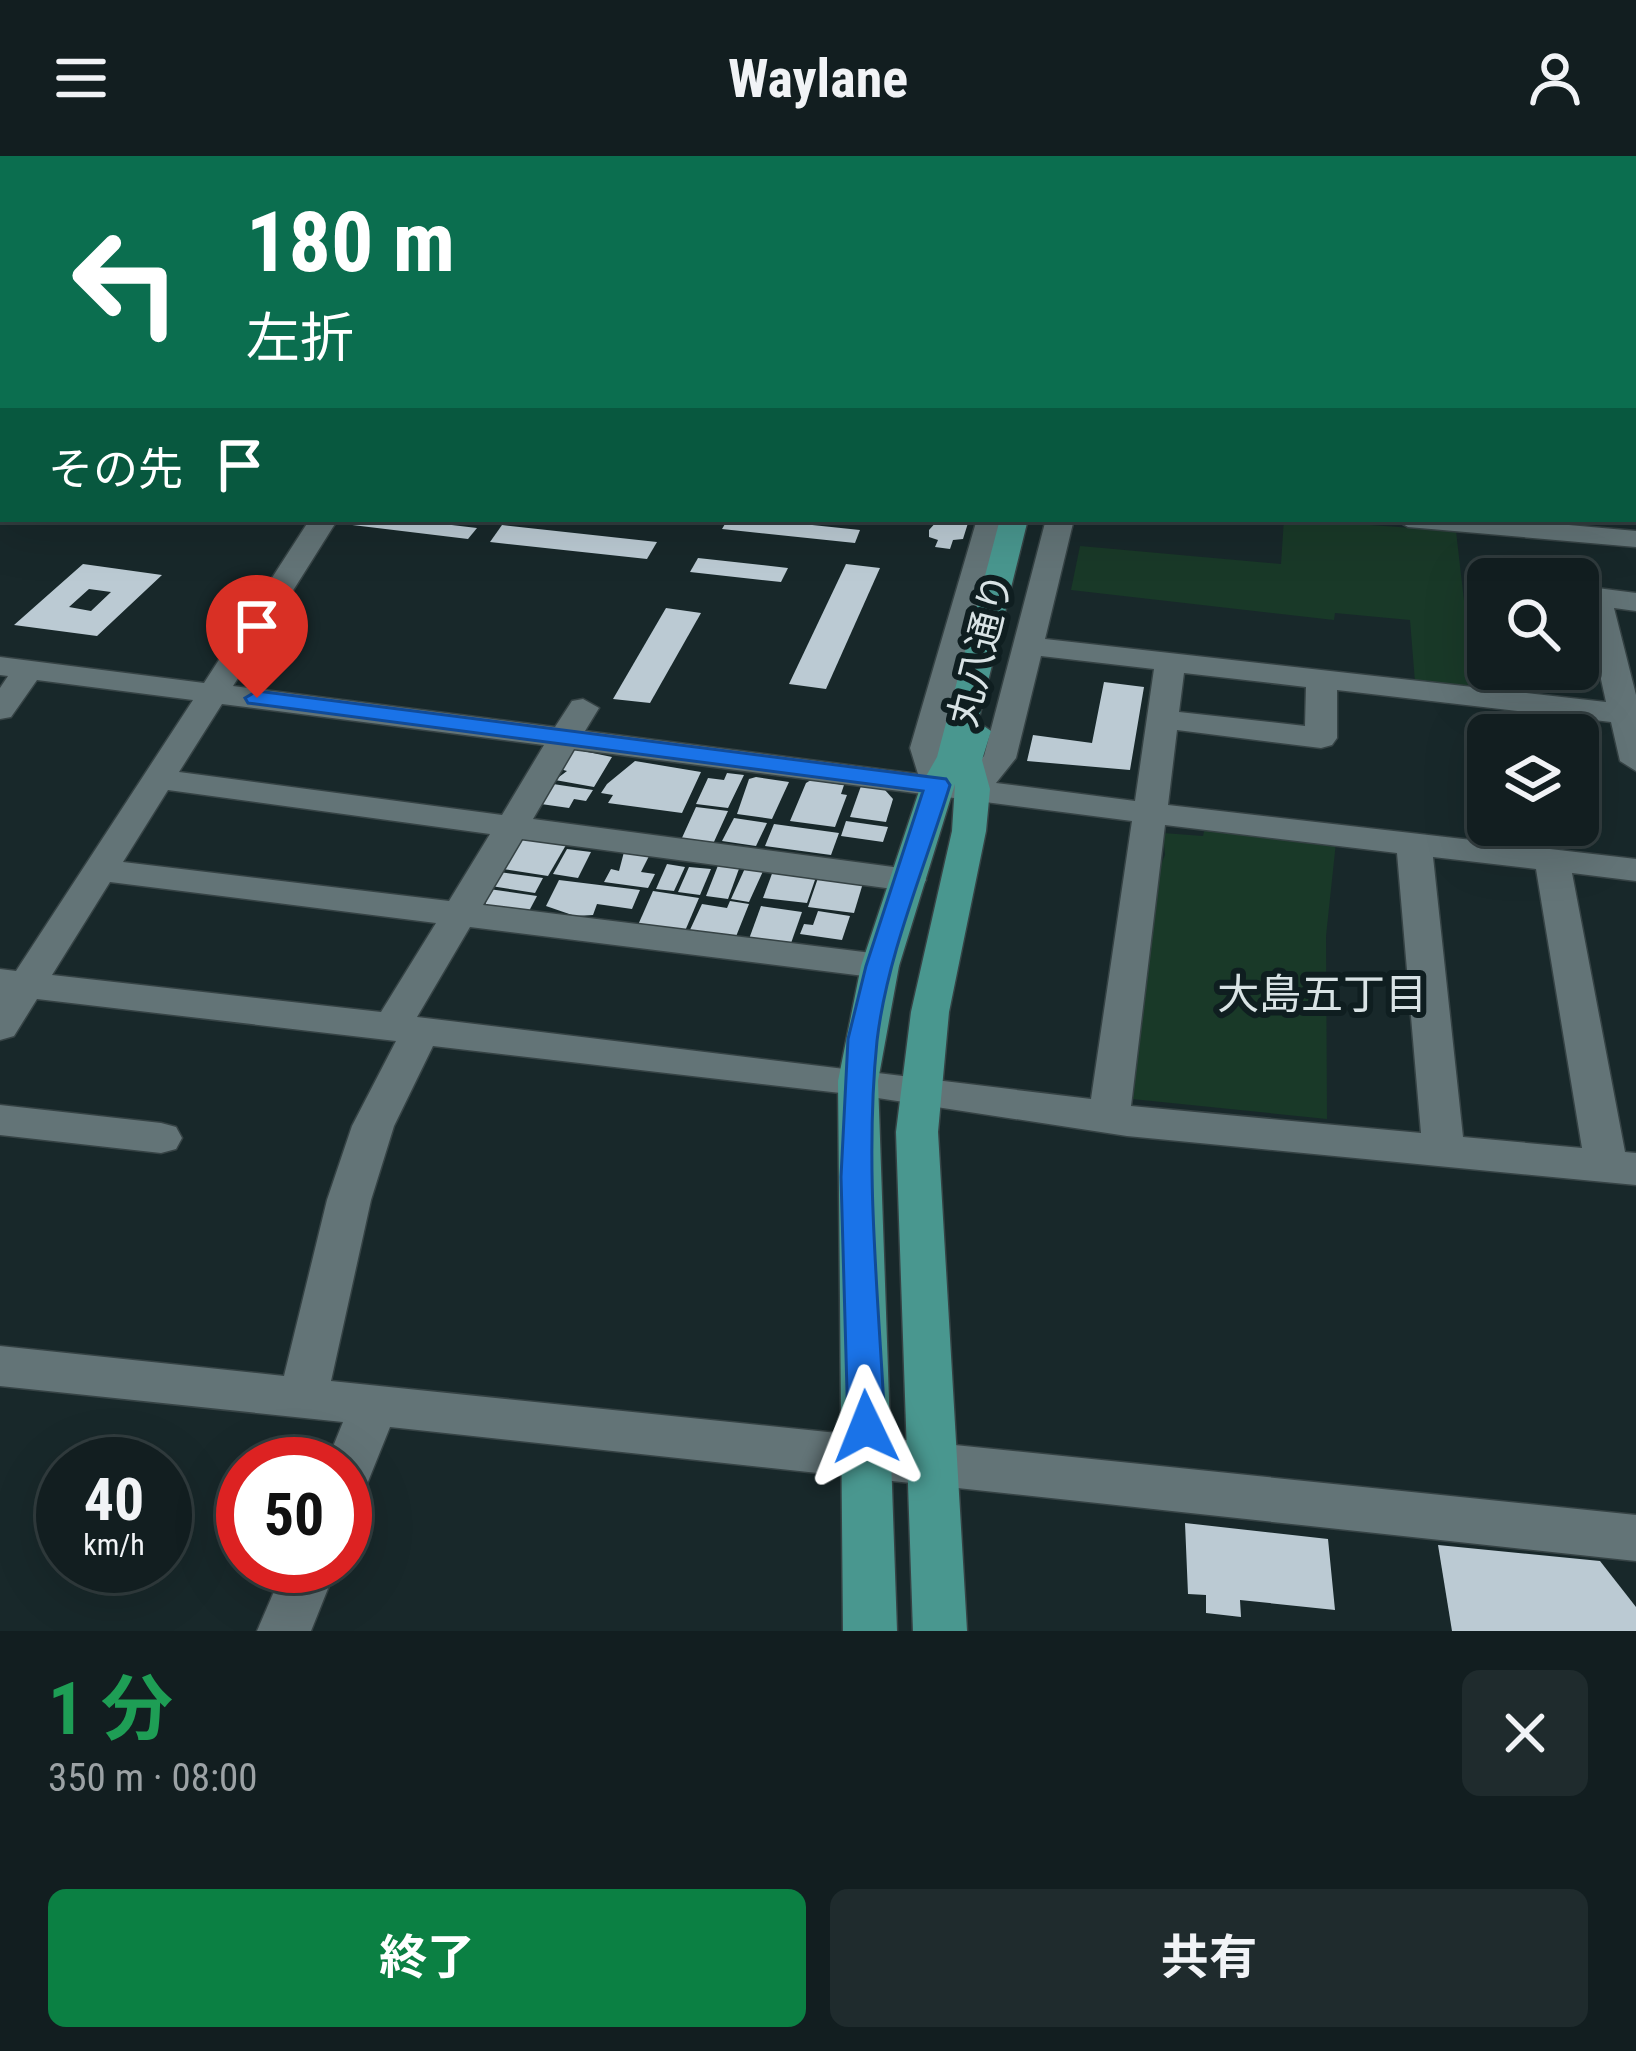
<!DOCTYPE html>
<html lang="ja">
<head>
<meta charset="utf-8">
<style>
	body { margin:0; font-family:"Roboto Condensed","Noto Sans JP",sans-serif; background:#1f2b2d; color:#f1f3f6; height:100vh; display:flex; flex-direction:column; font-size:45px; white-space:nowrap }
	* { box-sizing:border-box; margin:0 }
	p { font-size:39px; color:#9ca2a5 }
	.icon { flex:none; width:66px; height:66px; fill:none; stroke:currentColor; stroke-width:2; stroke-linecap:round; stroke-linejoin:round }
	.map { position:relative; height:1475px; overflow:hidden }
	.drawer { display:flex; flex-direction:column; background:#121e20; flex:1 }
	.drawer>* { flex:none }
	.top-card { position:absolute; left:0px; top:0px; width:1638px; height:366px; box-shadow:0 12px 48px #0002,0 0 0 3px #313c3e; background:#0b6e4f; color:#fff; overflow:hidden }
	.buttons { position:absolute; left:1467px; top:402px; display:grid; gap:24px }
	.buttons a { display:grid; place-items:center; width:132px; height:132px; border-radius:18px; background:#121e20; box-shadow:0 12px 48px #0002,0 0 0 3px #313c3e; font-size:60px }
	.speed { position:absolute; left:36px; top:1281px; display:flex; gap:24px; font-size:60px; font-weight:700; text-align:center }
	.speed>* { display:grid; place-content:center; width:156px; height:156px; border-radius:50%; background:#121e20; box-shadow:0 12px 48px #0002,0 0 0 3px #313c3e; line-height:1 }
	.speed small { font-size:30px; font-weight:400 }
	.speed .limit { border:18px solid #d22; background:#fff; color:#111 }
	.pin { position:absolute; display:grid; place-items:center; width:102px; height:102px; color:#fff; margin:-123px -51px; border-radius:50% 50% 50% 0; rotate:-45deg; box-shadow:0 0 12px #0007 }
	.pin .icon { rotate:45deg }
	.me { position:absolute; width:132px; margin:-66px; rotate:358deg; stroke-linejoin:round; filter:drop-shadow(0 0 9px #0008) }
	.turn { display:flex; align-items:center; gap:42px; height:252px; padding:0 48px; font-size:54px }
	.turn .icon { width:156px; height:156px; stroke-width:2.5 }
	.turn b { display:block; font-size:84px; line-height:102px }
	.then { display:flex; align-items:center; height:114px; padding:0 48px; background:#0003; gap:24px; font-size:45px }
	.round { display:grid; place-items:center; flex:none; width:126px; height:126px; border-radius:18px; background:#1f2b2d }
	.headline { display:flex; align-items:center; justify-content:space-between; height:204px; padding:0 48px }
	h1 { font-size:72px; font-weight:700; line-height:90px; color:#1e9e55 }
	.button { display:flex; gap:24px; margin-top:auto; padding:24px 48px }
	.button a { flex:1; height:138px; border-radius:18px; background:#0b8043; color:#fff; font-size:48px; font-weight:700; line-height:138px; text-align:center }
	.button a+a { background:#1f2b2d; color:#f1f3f6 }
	header { display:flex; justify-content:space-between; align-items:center; height:156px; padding:0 48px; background:#121e20; font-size:54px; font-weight:700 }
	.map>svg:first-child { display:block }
	.green { fill:#193928 }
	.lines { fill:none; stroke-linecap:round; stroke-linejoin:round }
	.canal { stroke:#041631; stroke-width:33 }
	.building { fill:#bbcad3; fill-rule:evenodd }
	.minor-casing { stroke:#364345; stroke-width:3 }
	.major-casing { stroke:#364345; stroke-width:3 }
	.minor { fill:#637477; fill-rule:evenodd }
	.major { fill:#49978f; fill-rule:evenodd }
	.route { fill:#1a73e8; stroke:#114b97; stroke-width:3 }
	.labels { text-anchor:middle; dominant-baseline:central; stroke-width:12; stroke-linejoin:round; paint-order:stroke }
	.street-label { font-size:39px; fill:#d9e3e5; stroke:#0f1e20 }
	.neighbourhood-label { font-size:42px; fill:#d9e3e5; stroke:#0f1e20 }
</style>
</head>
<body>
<header><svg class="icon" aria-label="menu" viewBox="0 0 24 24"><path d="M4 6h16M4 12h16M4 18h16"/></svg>Waylane<svg class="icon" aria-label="person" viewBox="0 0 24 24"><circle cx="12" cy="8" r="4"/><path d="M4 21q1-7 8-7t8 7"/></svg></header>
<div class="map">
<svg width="1636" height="1475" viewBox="0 0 1636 1475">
	<rect width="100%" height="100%" fill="#18282a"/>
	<g class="green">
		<polygon points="1284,363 1456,375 1474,532 1415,526 1410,464 1335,457 1334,464 1071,434 1080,390 1281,408"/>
		<polygon points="1205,671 1336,686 1326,780 1327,963 1132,943 1159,713 1165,699 1163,677 1203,680"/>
	</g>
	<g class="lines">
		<polyline class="canal" points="557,3 561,0"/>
	</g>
	<g class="building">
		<polygon points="349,363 401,363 477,372 468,383 344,368"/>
		<polygon points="728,363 754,363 860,374 855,387 722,373"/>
		<polygon points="938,364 968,367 963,383 953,384 950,393 935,391 938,384 929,381 929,374"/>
		<polygon points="502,369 657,386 647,403 490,386"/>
		<polygon points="698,402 788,412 781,426 690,416"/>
		<path d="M83,408L162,419L97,480L14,469ZM89,433L111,436L91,455L69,451Z"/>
		<polygon points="846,408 880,412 826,533 789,528"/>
		<polygon points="666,452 701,457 650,547 613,543"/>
		<polygon points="1104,526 1144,531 1130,614 1027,605 1033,579 1092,587"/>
		<polygon points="573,593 612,601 594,631 555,624 567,615 560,613"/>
		<polygon points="635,605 701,616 682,657 608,647 613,639 601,637 607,628"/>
		<polygon points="727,617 744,619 728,652 696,648 708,622 724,624"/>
		<polygon points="756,621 789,626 772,663 737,658 749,623"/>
		<polygon points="811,624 844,629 841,638 847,639 835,671 790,665 806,627"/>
		<polygon points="553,628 593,634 586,645 574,643 569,652 541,648"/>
		<polygon points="861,630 885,634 893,643 886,666 850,661"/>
		<polygon points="696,651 728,655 713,688 681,684"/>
		<polygon points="734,662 767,667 756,690 722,685"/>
		<polygon points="846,665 888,671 883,686 841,680"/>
		<polygon points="774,668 839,677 831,699 765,690"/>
		<polygon points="521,682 566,689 548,720 503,713"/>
		<polygon points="567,693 591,696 578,722 553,718"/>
		<polygon points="624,696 649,700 641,716 655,718 648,732 604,726 611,713 619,715"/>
		<polygon points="719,707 740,710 728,743 706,740"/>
		<polygon points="667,708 685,711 674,735 656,733"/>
		<polygon points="746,710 764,713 749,746 731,743"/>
		<polygon points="689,711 711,713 700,739 678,736"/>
		<polygon points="773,715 816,721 807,747 763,742"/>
		<polygon points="499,716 543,722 535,737 491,730"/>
		<polygon points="818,722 863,727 854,757 808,751"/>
		<polygon points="559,724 640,734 632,753 597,748 593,759 575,760 546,750"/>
		<polygon points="489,733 537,740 528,757 485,751"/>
		<polygon points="653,735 699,742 685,775 638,769"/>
		<polygon points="730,745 749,748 735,783 689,776 702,748 727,752"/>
		<polygon points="761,750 802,756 790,790 749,783"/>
		<polygon points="818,755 850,760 842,784 800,778 804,768 813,769"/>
		<polygon points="1185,1367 1328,1383 1335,1454 1240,1444 1241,1461 1206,1457 1206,1439 1188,1438"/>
		<polygon points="1438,1389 1600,1405 1636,1451 1636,1475 1452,1475"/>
	</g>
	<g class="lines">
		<g class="minor-casing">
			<g id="minor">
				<polygon points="0,0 10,3 3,3 3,12"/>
				<polygon points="1295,0 1314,0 1312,3"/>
				<polygon points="3,36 3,48 0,49 0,37"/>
				<rect x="0" y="69" width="3" height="12"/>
				<rect x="1635" y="136" width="1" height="14"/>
				<rect x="0" y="191" width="3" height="14"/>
				<polygon points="0,232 3,233 3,247 0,246"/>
				<rect x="1635" y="324" width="1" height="16"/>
				<path d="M310,363H338L233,530L555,571L572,545L583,543L599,552L585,575L918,618L910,592L977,363H1005L942,592L952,622L963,623L984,600L1046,363H1074L1045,483L1606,546L1583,441L1597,432L1636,437V455L1614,452L1636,539V615L1620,605L1611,566L1337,534V582L1332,589L1321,592L1177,574L1168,649L1636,703V725L1572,717L1625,996L1636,997V1029L1127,980L858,939L433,890L394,970L371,1044L331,1225L1636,1359V1405L390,1271L363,1338L345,1345V1308H326L343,1266L0,1230V1190L284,1220L327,1044L352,970L396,885L37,843L14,880L0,884V813L16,815L193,544L37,524L11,561L0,563V532L8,520L0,519V501L204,527ZM1041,500L1154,513L1135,645L996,627L1016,602ZM1184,517L1306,531L1305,570L1179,556ZM222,548L544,589L502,659L179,616ZM574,593L1132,665L1091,943L417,861L470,771L880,822L893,819L899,810L893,801L880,798L483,749L522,683L908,735L921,732L926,724L921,716L908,713L533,663ZM168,634L490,678L449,745L123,706ZM1165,669L1397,697L1421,977L1131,950ZM1433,701L1536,713L1582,992L1463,981ZM110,726L436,767L381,856L52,819Z"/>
				<polygon points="1394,363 1501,363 1636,375 1636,391 1408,371"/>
				<polygon points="0,949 161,967 176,971 182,982 176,993 161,997 0,979"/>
				<polygon points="285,1410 337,1410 311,1475 257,1475"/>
			</g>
		</g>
		<g class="major-casing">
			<polygon id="major" points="1000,363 1028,363 978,566 991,575 982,604 990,633 986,675 949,856 938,976 967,1475 913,1475 896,976 911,856 952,675 955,628 899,810 878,925 897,1475 843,1475 838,925 861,810 921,629 937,601"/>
		</g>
		<use href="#minor" class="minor"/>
		<use href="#major" class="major"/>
	</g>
	<path class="route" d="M257,535L946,623L950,629C925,711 887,799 877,885C864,1012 879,1144 885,1271L879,1282L866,1287L853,1282L848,1271L841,1021L848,883L866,810L923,635L248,547L245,542Z"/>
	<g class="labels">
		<g class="street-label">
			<text transform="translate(981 494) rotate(-76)">丸八通り</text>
		</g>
		<g class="neighbourhood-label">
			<text x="1322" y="838">大島五丁目</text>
		</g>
	</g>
</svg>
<div class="buttons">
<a><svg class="icon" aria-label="search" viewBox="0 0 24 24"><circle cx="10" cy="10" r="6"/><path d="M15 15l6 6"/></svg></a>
<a><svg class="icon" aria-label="layers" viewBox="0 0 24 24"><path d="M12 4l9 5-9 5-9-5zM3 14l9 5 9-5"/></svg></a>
</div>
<div class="speed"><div>40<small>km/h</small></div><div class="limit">50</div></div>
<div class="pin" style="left:257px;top:542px;background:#d93025"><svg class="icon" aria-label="arrive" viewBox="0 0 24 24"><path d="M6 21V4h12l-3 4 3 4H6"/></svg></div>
<svg class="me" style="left:866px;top:1271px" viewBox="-20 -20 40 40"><path d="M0-17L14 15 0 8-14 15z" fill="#1a73e8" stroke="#fff" stroke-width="4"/></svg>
<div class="top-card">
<div class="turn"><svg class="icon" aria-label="left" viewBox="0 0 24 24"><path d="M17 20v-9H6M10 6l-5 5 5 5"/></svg><div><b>180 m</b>左折</div></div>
<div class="then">その先<svg class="icon" aria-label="arrive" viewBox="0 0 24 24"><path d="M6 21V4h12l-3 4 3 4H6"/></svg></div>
</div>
</div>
<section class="drawer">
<div class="headline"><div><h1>1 分</h1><p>350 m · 08:00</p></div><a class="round"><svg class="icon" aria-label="close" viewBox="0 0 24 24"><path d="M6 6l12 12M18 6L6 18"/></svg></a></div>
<div class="button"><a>終了</a><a>共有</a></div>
</section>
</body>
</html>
